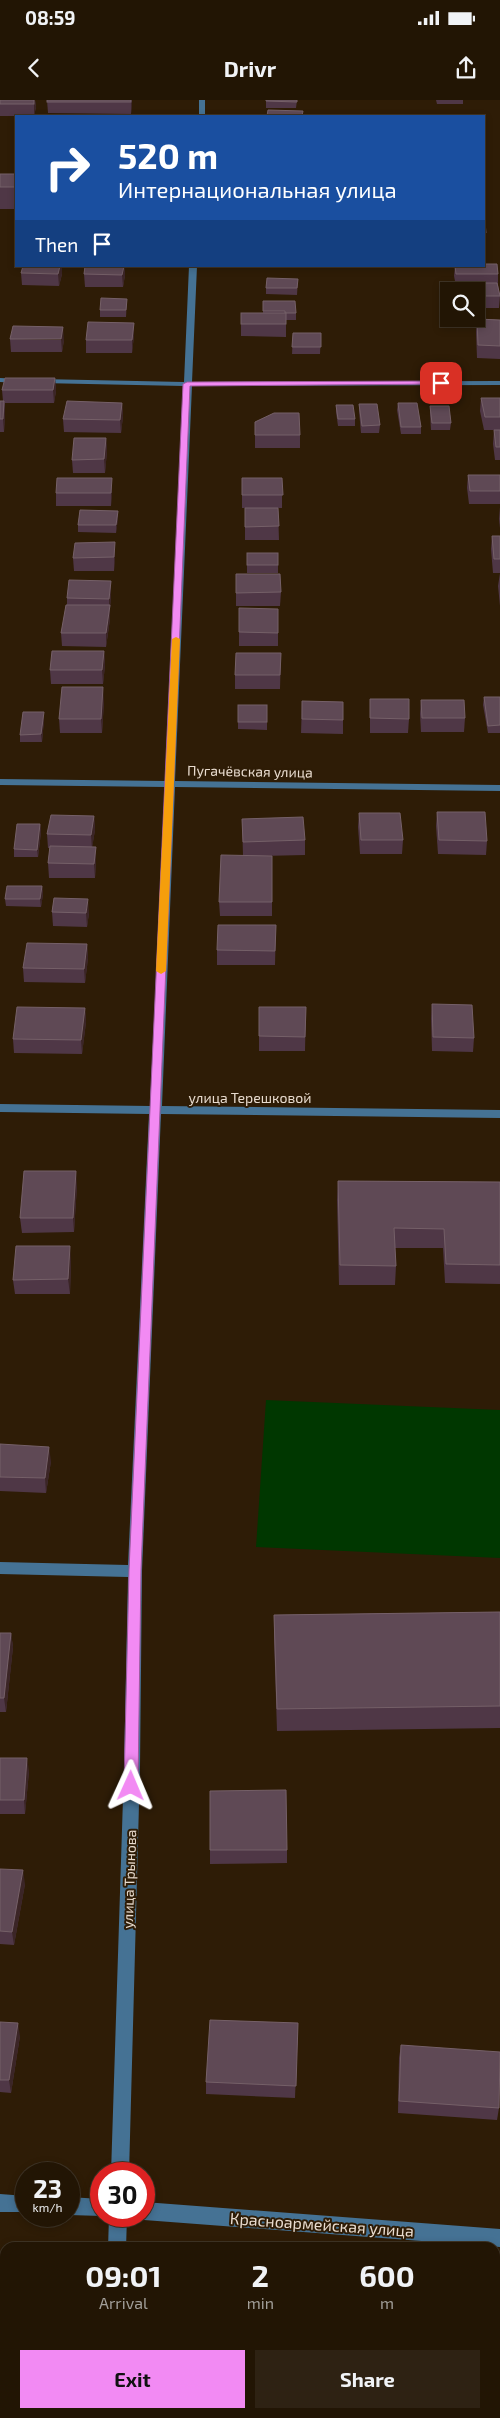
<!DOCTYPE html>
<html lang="en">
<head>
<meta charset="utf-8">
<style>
	body { margin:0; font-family:"Exo 2",sans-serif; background:#2e2213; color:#f1f3f6; height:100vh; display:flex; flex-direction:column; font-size:19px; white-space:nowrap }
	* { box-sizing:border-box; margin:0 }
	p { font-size:16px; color:#a29f9a }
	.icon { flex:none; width:28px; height:28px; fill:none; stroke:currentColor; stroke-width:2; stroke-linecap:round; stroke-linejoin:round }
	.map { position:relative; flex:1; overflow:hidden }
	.side { position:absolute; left:0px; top:2142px; width:500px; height:176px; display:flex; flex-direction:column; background:#221504; border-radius:15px 15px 0 0; box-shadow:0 2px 8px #0003,0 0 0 1px #3f3426 }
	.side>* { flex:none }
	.top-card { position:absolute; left:15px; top:15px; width:470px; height:152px; border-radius:0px; box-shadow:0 2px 8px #0003,0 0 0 1px #3f3426; background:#1a4fa0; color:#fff; overflow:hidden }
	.controls { position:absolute; left:440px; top:182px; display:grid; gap:10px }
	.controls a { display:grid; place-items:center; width:45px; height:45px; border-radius:0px; background:#221504; box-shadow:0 2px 8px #0003,0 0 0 1px #3f3426; font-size:25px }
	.speed { position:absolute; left:15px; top:2062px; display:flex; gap:10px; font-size:25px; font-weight:700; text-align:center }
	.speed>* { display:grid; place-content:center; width:65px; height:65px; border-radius:50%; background:#221504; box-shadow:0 2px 8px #0003,0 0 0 1px #3f3426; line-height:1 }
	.speed small { font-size:12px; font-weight:400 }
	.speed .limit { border:8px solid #d22; background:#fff; color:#111 }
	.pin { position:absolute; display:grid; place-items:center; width:42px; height:42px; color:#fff; margin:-21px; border-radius:10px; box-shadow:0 2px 8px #0006 }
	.me { position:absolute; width:55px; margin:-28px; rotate:1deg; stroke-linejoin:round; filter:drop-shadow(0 0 4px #0008) }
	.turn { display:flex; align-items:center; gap:18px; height:105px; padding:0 20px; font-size:22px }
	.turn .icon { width:65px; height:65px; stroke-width:2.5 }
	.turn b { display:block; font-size:35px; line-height:42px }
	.then { display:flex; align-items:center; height:48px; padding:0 20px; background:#0003; gap:10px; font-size:19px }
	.eta { display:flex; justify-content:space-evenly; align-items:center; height:85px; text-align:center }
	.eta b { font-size:30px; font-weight:700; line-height:35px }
	.cta { display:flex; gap:10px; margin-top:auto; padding:10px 20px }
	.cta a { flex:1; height:58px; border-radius:0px; background:#f28af3; color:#111; font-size:20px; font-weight:700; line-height:58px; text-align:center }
	.cta a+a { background:#2e2213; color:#f1f3f6 }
	.status { display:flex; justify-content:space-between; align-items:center; height:35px; padding:0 25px; background:#221504; direction:ltr }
	.status svg { height:14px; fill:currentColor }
	header { display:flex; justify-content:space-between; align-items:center; height:65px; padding:0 20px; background:#221504; font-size:22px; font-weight:700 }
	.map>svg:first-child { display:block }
	.green { fill:#003700 }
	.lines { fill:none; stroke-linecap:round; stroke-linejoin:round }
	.minor { fill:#457294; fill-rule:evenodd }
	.wall { fill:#4f3746 }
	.shaded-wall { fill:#3b2526 }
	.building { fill:#5f4955; stroke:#756068 }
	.route { fill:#f28af3; stroke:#9d5a9e }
	.slow { fill:#f59e0b }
	.labels { text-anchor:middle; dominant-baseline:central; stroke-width:4; stroke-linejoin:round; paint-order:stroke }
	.street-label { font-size:14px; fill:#e9dccf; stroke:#2e1c06 }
	.near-street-label { font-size:16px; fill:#e9dccf; stroke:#2e1c06 }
</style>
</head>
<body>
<div class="status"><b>08:59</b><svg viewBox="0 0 49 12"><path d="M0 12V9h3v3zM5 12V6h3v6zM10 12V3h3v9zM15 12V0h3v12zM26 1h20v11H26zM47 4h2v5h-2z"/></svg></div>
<header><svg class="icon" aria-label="back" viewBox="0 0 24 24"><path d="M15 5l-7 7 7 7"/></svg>Drivr<svg class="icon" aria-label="share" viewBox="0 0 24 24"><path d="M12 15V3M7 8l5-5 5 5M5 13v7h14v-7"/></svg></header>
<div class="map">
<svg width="500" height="2318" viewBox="0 0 500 2318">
	<rect width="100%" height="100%" fill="#2e1c06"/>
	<polygon class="green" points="266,1300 500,1310 500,1458 256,1447"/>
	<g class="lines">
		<g class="minor">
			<rect x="199" y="0" width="6" height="16"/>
			<polygon points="189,166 197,166 192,282 500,281 500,285 192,286 175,681 500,685 500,691 175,687 162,1006 500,1010 500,1018 161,1014 142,1471 140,1667 129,2074 111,2074 124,1667 128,1477 0,1474 0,1462 128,1465 149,1014 0,1012 0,1004 150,1006 165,687 0,685 0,679 165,681 184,286 40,283 36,281 40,279 184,282"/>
			<polygon points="0,278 20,279 24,281 20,283 0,282"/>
			<polygon points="0,2094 26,2096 26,2112 0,2112"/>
			<polygon points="69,2097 101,2099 102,2116 69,2115"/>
			<polygon points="144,2102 500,2129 500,2147 144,2120 138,2116 144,2116"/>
			<polygon points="109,2116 127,2116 126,2148 108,2148"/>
			<rect x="103" y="2314" width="18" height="4"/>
		</g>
	</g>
	<g class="wall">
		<polygon points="0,0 35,0 36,7 34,16 0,16"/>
		<polygon points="47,0 132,0 132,2 131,14 48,13"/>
		<polygon points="266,0 297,0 296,8 266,8"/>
		<polygon points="436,0 463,0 463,4 437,4"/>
		<rect x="0" y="74" width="16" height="35"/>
		<polygon points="484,122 486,133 485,145 484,145"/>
		<polygon points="85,166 124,166 125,175 123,187 85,187 84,174"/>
		<polygon points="455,166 484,166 498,174 498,185 500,196 499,208 476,208 476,191 461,191 462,186 456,186 454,176"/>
		<polygon points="21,173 62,174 59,186 22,185"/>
		<polygon points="298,179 297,195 266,194 266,188"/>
		<polygon points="127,199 126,217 100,217 100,210"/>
		<polygon points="263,201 296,213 296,220 286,220 286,237 241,236 241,224 263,213"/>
		<polygon points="477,219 500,220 500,259 477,258 476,232"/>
		<polygon points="134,223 134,235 132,253 86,253 86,240"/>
		<polygon points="293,233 321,233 320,254 292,254"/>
		<polygon points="10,239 64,240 62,252 11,252"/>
		<polygon points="55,278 56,291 54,303 5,303 5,314 4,332 0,332 0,301 3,301 2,290"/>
		<polygon points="481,298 500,298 500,330 484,330 480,311"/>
		<polygon points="122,303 123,316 121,333 64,332 63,319"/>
		<polygon points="398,303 421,327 421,334 401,334 397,310"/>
		<polygon points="359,304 380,325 379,333 361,333 359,311"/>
		<polygon points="336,305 355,319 355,326 338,326 336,312"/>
		<polygon points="430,306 451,323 450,330 431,330 430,313"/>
		<polygon points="255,322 300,335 300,348 255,348"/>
		<polygon points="494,330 500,330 500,360 495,360 493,344"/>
		<polygon points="106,338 107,351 105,373 73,373 72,360"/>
		<polygon points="468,375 500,375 500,404 469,404 467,388"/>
		<polygon points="242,378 282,378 282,408 278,408 279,440 245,440 245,408 262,408 242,408"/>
		<polygon points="112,391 111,406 56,406 56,393"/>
		<polygon points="500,407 500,428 499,419"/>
		<polygon points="118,411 118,418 116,433 78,432 78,425"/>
		<polygon points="492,436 500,436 500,506 498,486 500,473 493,473 491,449"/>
		<rect x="247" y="453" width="31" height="20"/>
		<polygon points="115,456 114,471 74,471 73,458"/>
		<polygon points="236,474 281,492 280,506 236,506"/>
		<polygon points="111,481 111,494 110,509 110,519 106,547 62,546 61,533 67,505 67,498"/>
		<polygon points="278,509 278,546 239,546 239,532"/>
		<polygon points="104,551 105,565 103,584 51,584 50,570"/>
		<polygon points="281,553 280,589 235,589 235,575"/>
		<polygon points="484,597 500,597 500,633 488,633 483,605"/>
		<polygon points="370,599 409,619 408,633 370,633"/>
		<polygon points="421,600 465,618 464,632 421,632 420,614"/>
		<polygon points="104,601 102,633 60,633 59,619"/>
		<polygon points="302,601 343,602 343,634 301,633"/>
		<polygon points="238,605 267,605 267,630 238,629"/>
		<polygon points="44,620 42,642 20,642 20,635"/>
		<polygon points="437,712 487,741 486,755 438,754 436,726"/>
		<polygon points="359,713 403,740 402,754 360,754 358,727"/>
		<polygon points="94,716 95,730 92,747 96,761 95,778 49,778 48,763 50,748 48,748 47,734"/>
		<polygon points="242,719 305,740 305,755 262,756 272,756 272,816 220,816 219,802 243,756"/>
		<polygon points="40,724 41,732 38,757 14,757 14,749"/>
		<polygon points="42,786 43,794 41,807 6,806 5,799"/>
		<polygon points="54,798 89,813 87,827 53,826 52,812"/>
		<polygon points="276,825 275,865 217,865 217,850"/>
		<polygon points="87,844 88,858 85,883 24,882 23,868"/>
		<polygon points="432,904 474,938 473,952 432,951 431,919"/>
		<polygon points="259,907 306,907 305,951 259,951"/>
		<polygon points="85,908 86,922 82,954 14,953 13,939"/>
		<polygon points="338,1081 500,1082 500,1184 445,1183 443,1148 395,1148 396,1166 395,1185 339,1185 337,1100"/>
		<polygon points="77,1085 74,1132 22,1133 20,1118"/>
		<polygon points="71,1161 70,1194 15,1194 13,1180"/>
		<polygon points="0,1344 51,1361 46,1393 0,1391"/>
		<polygon points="500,1512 500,1628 277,1631 274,1537 274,1515"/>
		<polygon points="0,1533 11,1533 13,1547 6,1612 0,1612"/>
		<polygon points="0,1658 29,1671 25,1714 0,1714"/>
		<polygon points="210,1750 287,1750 287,1763 210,1764"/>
		<polygon points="0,1769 25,1784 14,1845 0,1844"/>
		<polygon points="0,1922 20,1936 11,1993 0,1992"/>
		<polygon points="298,1923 295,1998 206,1994 206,1982"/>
		<polygon points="401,1945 499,2008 497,2020 398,2013 399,1958"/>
		<polygon points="211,2314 272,2314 272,2318 256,2318"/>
	</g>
	<g class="shaded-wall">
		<polygon points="34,0 35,0 36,7 34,16"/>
		<polygon points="131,0 132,0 132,2 131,14"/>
		<polygon points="60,166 62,166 62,174 59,186 58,174"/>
		<polygon points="124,166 125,175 123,187 122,175"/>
		<polygon points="134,223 134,235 132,253 132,240"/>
		<polygon points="63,227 64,240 62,252 61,239"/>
		<polygon points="55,278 56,291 54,303 53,290"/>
		<polygon points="4,301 5,314 4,332 3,319"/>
		<polygon points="122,303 123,316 121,333 120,320"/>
		<polygon points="106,338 107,351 105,373 104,359"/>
		<polygon points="112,378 112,391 111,406 111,393"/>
		<polygon points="118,411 118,418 116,433 116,425"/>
		<polygon points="115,442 115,456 114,471 114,457"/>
		<polygon points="111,481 111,494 110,509 110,519 106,547 106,533 109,509 109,499"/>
		<polygon points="104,551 105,565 103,584 102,570"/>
		<polygon points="103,587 104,601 102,633 101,619"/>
		<polygon points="44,612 44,620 42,642 41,634"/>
		<polygon points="94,716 95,730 92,749 91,735"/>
		<polygon points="40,724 41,732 38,757 37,750"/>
		<polygon points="96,747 96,761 95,778 94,764"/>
		<polygon points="42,786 43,794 41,807 40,799"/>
		<polygon points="88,799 89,813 87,827 86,813"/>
		<polygon points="87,844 88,858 85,883 84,869"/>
		<polygon points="85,908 86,922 82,954 81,940"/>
		<polygon points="76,1071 77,1085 74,1132 73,1118"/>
		<polygon points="70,1146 71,1161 70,1194 68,1179"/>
		<polygon points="49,1347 51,1361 46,1393 45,1378"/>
		<polygon points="11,1533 13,1547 6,1612 4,1598"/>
		<polygon points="27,1658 29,1671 25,1714 24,1700"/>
		<polygon points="23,1770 25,1784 14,1845 12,1832"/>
		<polygon points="18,1923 20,1936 11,1993 9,1980"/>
	</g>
	<g class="building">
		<rect x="0" y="0" width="34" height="4"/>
		<rect x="47" y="0" width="84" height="2"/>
		<polygon points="266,0 297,0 297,2 266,1"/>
		<polygon points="268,10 303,11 302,16 267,16"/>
		<polygon points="427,15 463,15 464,16 428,16"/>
		<rect x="0" y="74" width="16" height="13"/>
		<polygon points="484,122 485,122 486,133 484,133"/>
		<polygon points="484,164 497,164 498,174 456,174 455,166 484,166"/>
		<polygon points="23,166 60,166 58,174 21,173"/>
		<polygon points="85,166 124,166 122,175 84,174"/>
		<polygon points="267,178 298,179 297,188 266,188"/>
		<polygon points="462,183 497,183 500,196 476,196 476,191 463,191"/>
		<polygon points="101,198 127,199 126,210 100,210"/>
		<polygon points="263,201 295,201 296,213 285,213 285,211 263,211"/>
		<rect x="241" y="213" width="45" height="11"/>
		<polygon points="477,219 500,220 500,246 478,245"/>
		<polygon points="88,222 134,223 132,240 86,240"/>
		<polygon points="13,226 63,227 61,239 10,239"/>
		<polygon points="293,233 321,233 321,247 292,247"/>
		<polygon points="5,278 55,278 53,290 2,290"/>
		<polygon points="481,298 500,298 500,317 485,317"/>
		<polygon points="0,301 4,301 3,319 0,319"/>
		<polygon points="67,301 122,303 120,320 63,319"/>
		<polygon points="398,303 417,303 421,327 401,327"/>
		<polygon points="359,304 377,304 380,325 362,326"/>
		<polygon points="336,305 353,305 355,319 338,319"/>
		<polygon points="430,306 449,306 451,323 432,323"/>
		<polygon points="274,313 299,313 300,335 255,335 255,322"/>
		<polygon points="494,330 500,330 500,347 496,347"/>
		<polygon points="74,338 106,338 104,359 72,360"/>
		<polygon points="468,375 500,375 500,391 470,391"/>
		<polygon points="57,378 112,378 111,393 56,393"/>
		<polygon points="242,378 282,378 283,395 242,395"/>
		<polygon points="245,408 278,408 279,426 245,427"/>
		<polygon points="80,410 118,411 116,425 78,425"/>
		<polygon points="492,436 500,436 500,459 494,459"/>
		<polygon points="115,442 114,457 73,458 75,443"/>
		<rect x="247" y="453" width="31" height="12"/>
		<polygon points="236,474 280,474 281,492 236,493"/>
		<polygon points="69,480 111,481 109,499 67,498"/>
		<polygon points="66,505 110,505 106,533 61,533"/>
		<polygon points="239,508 278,509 278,533 239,532"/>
		<polygon points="52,551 104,551 102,570 50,570"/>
		<polygon points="236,553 281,553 280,575 235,575"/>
		<polygon points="62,587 103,587 101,619 59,619"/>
		<polygon points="484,597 500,597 500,625 488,626"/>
		<polygon points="370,599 409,599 409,619 370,618"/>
		<polygon points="421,600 464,600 465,618 422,618"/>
		<polygon points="302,601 343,602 343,620 302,619"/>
		<rect x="238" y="605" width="29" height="17"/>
		<polygon points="23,612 44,612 41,634 20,635"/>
		<polygon points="437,712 485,712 487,741 439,740"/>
		<polygon points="359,713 400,713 403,740 361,740"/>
		<polygon points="51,715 94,716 91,735 47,734"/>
		<polygon points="303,717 305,740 243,742 242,719"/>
		<polygon points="17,724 40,724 37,750 14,749"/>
		<polygon points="50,746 96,747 94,764 48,763"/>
		<polygon points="221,755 272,756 272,802 219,802"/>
		<polygon points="7,786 42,786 40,799 5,799"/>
		<polygon points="54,798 88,799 86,813 52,812"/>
		<polygon points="218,825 276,825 275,851 217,850"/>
		<polygon points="27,843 87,844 84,869 23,868"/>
		<polygon points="432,904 472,905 474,938 433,937"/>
		<polygon points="17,907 85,908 81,940 13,939"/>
		<polygon points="259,907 306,907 305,937 259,936"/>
		<polygon points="24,1071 76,1071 73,1118 20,1118"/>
		<polygon points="338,1081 500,1082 500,1165 446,1164 444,1129 394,1128 396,1166 340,1165"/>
		<polygon points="16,1146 70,1146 68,1179 13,1180"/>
		<polygon points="0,1344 49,1347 45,1378 0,1377"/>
		<polygon points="500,1512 500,1606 277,1609 274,1515"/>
		<polygon points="0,1533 11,1533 4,1598 0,1598"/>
		<polygon points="0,1658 27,1658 24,1700 0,1700"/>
		<polygon points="286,1690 287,1750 210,1750 210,1691"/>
		<polygon points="0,1769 23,1770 12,1832 0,1831"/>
		<polygon points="210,1920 298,1923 296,1986 206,1982"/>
		<polygon points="0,1922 18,1923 9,1980 0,1980"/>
		<polygon points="401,1945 500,1952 499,2008 399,2001"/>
		<rect x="400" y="2314" width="59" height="4"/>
	</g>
	<polygon class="route" points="441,281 445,283 444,284 190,286 141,1470 138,1686 136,1691 131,1693 126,1691 124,1686 129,1470 183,284 187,282"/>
	<polygon class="slow" points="176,537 180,539 166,871 161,874 156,871 172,539"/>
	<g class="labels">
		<g class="street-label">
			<text transform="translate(250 671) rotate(1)">Пугачёвская улица</text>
			<text x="250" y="997">улица Терешковой</text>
			<text transform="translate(129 1779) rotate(-88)">улица Трынова</text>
		</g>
		<g class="near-street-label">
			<text transform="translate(322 2124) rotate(4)">Красноармейская улица</text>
		</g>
	</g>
</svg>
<div class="controls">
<a><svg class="icon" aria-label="search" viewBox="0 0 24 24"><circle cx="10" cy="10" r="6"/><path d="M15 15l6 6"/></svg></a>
</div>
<div class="speed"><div>23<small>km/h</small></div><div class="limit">30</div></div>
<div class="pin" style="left:441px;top:283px;background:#d93025"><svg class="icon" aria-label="arrive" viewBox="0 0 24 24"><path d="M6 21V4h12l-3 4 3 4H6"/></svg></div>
<svg class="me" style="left:131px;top:1686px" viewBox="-20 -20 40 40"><path d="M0-17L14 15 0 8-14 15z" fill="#f28af3" stroke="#fff" stroke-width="4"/></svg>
<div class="top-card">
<div class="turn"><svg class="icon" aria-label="right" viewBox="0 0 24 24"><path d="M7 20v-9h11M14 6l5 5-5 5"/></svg><div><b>520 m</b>Интернациональная улица</div></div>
<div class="then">Then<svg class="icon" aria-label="arrive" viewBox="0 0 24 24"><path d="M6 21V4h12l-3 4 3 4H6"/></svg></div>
</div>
<section class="side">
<div class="eta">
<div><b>09:01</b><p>Arrival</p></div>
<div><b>2</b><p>min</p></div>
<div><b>600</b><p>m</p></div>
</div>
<div class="cta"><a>Exit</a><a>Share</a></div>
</section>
</div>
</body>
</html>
